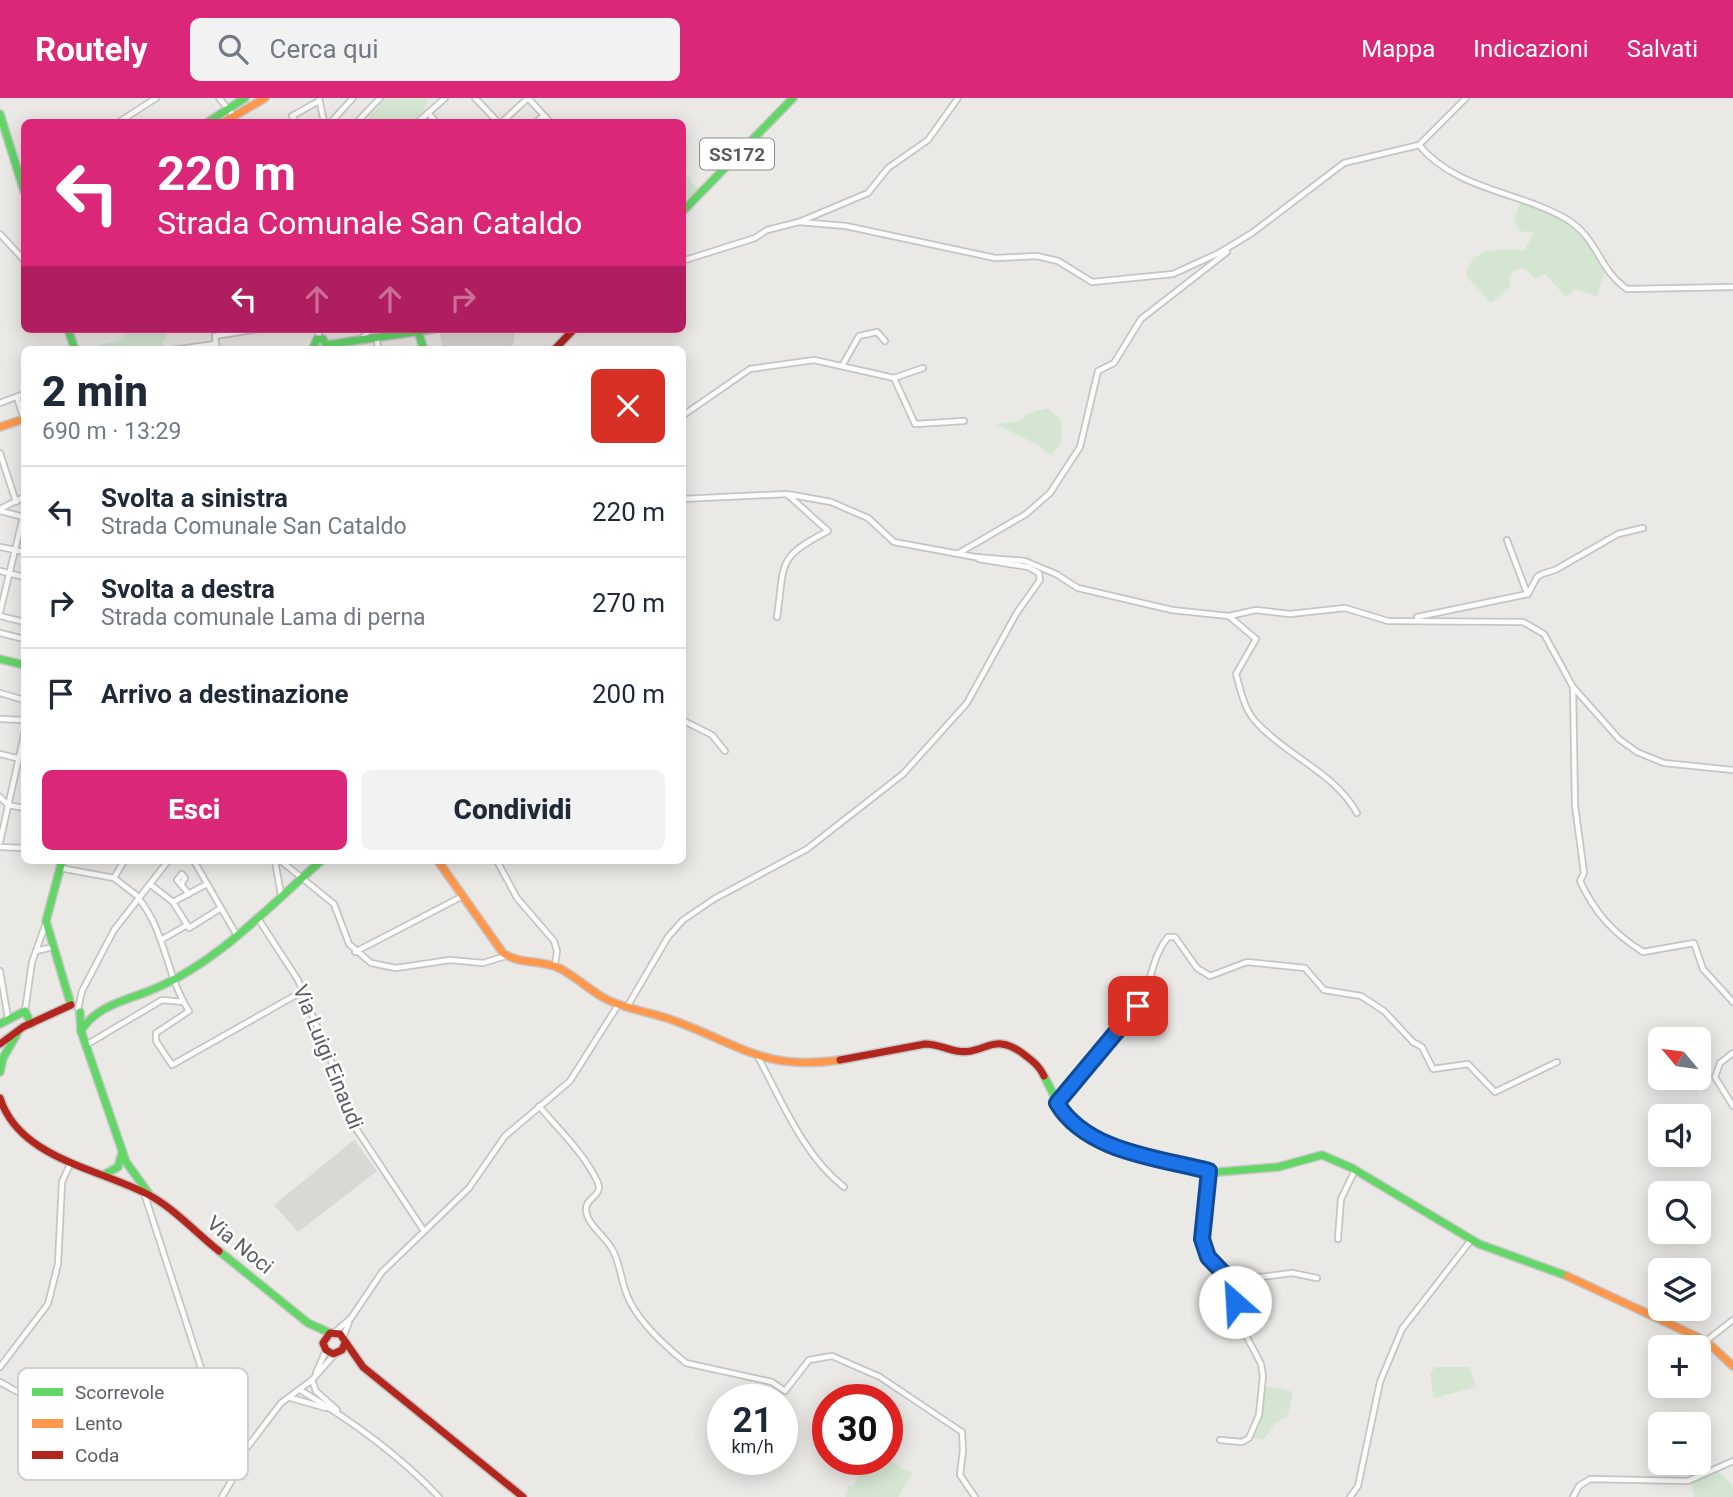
<!DOCTYPE html>
<html lang="it">
<head>
<meta charset="utf-8">
<style>
	body { margin:0; font-family:Roboto,sans-serif; background:#f2f2f3; color:#1f2937; height:100vh; display:flex; flex-direction:column; font-size:26px; white-space:nowrap }
	* { box-sizing:border-box; margin:0 }
	p { font-size:23px; color:#747a83 }
	.icon { flex:none; width:38px; height:38px; fill:none; stroke:currentColor; stroke-width:2; stroke-linecap:round; stroke-linejoin:round }
	.map { position:relative; flex:1; overflow:hidden }
	.panel { position:absolute; left:21px; top:248px; width:665px; height:518px; display:flex; flex-direction:column; background:#fff; border-radius:10px; box-shadow:0 4px 18px #0003 }
	.panel>* { flex:none }
	.top-card { position:absolute; left:21px; top:21px; width:665px; height:214px; border-radius:10px; box-shadow:0 4px 18px #0003; background:#db2777; color:#fff; overflow:hidden }
	.needle { width:46px; rotate:299deg }
	.tools { position:absolute; left:1648px; top:929px; display:grid; gap:14px }
	.tools a { display:grid; place-items:center; width:63px; height:63px; border-radius:10px; background:#fff; box-shadow:0 4px 18px #0003; font-size:35px }
	.speed { position:absolute; left:707px; top:1286px; display:flex; gap:14px; font-size:35px; font-weight:700; text-align:center }
	.speed>* { display:grid; place-content:center; width:91px; height:91px; border-radius:50%; background:#fff; box-shadow:0 4px 18px #0003; line-height:1 }
	.speed small { font-size:18px; font-weight:400 }
	.speed .limit { border:10px solid #d22; background:#fff; color:#111 }
	.pin { position:absolute; display:grid; place-items:center; width:60px; height:60px; color:#fff; margin:-30px; border-radius:14px; box-shadow:0 4px 10px #0006 }
	.me { position:absolute; width:77px; margin:-38px; rotate:334deg; stroke-linejoin:round; filter:drop-shadow(0 0 5px #0008) }
	.turn { display:flex; align-items:center; gap:24px; height:147px; padding:0 21px; font-size:32px }
	.turn .icon { width:91px; height:91px; stroke-width:2.5 }
	.turn b { display:block; font-size:49px; line-height:60px }
	.lanes { display:flex; align-items:center; height:66px; padding:0 21px; background:#0003; justify-content:center; gap:35px; direction:ltr }
	.lanes .off { opacity:.35 }
	.round { display:grid; place-items:center; flex:none; width:74px; height:74px; border-radius:10px; background:#f2f2f3 }
	.overview { display:flex; align-items:center; justify-content:space-between; height:119px; padding:0 21px }
	h1 { font-size:42px; font-weight:800; line-height:52px }
	.cta { display:flex; gap:14px; margin-top:auto; padding:14px 21px }
	.cta a { flex:1; height:80px; border-radius:10px; background:#db2777; color:#fff; font-size:28px; font-weight:800; line-height:80px; text-align:center }
	.cta a+a { background:#f2f2f3; color:#1f2937 }
	ul { padding:0; list-style:none }
	li { display:flex; align-items:center; gap:21px; height:91px; padding:0 21px; border-top:2px solid #e0e1e3 }
	li div { flex:1 }
	li b { display:block; font-size:26px }
	li em { font-style:normal }
	header { display:flex; align-items:center; gap:42px; box-sizing:border-box; height:98px; padding:0 35px; background:#db2777; color:#fff }
	header strong { font-size:33px }
	nav { display:flex; gap:38px; margin-inline-start:auto; font-size:24px }
	.search { width:490px; height:63px; background:#f2f2f3; display:flex; align-items:center; gap:18px; box-sizing:border-box; padding:0 24px; border-radius:10px; color:#747a83; font-size:26px }
	.map>svg:first-child { display:block }
	.industrial { fill:#dad8d5 }
	.education { fill:#dad8d4 }
	.green { fill:#d4e5d2 }
	.lines { fill:none; stroke-linecap:round; stroke-linejoin:round }
	.street-casing { stroke:#c5c5c5; stroke-width:8 }
	.fast-casing { stroke:#c7c7c7; stroke-width:10 }
	.slow-casing { stroke:#c7c7c7; stroke-width:10 }
	.jam-casing { stroke:#c7c7c7; stroke-width:10 }
	.street { stroke:#fcfcfb; stroke-width:4.5 }
	.fast { stroke:#63d668; stroke-width:7 }
	.slow { stroke:#ff974d; stroke-width:7 }
	.jam { stroke:#b3261e; stroke-width:7 }
	.route-casing { stroke:#114b97; stroke-width:18 }
	.route { stroke:#1a73e8; stroke-width:12 }
	.labels { text-anchor:middle; dominant-baseline:central; stroke-width:5; stroke-linejoin:round; paint-order:stroke }
	.shield { fill:#fff; stroke:#8c8e91; stroke-width:2 }
	.shield-label { font-size:19px; font-weight:bold; fill:#5b5e62 }
	.street-label { font-size:21px; fill:#5b5e62; stroke:#fff }
	.key { fill:#fff; stroke:#cecfd0; stroke-width:2 }
	.key-label { font-size:19px; fill:#5b5e62 }
</style>
</head>
<body>
<header>
<strong>Routely</strong>
<div class="search"><svg class="icon" aria-label="search" viewBox="0 0 24 24"><circle cx="10" cy="10" r="6"/><path d="M15 15l6 6"/></svg>Cerca qui</div>
<nav><a>Mappa</a><a>Indicazioni</a><a>Salvati</a></nav>
</header>
<div class="map">
<svg width="1733" height="1399" viewBox="0 0 1733 1399">
	<rect width="100%" height="100%" fill="#eae9e5"/>
	<polygon class="industrial" points="354,1042 377,1073 298,1134 274,1107"/>
	<polygon class="education" points="471,231 515,231 514,245 507,252 431,252 442,249 440,236"/>
	<g class="green">
		<path d="M386,0H427C428,12 419,17 411,24H365Z"/>
		<polygon points="682,71 700,95 682,113"/>
		<path d="M1521,102L1558,113L1581,132L1600,161L1604,176L1597,198L1574,191L1566,199L1545,176L1536,181L1525,171H1518L1508,179L1511,188L1491,205L1467,179C1467,149 1503,149 1524,153L1534,135L1520,133L1514,122Z"/>
		<polygon points="130,231 168,231 161,252 91,252 98,247 123,241"/>
		<polygon points="1048,310 1061,322 1061,344 1051,358 1040,348 996,326 1019,323 1030,315"/>
		<polygon points="1435,1269 1469,1269 1476,1289 1434,1300 1430,1276"/>
		<polygon points="1274,1289 1293,1294 1288,1317 1276,1325 1263,1342 1247,1338 1259,1308 1262,1290"/>
		<polygon points="887,1361 912,1376 898,1399 845,1399 849,1387 852,1389 859,1378 850,1367 853,1362"/>
		<polygon points="1718,1373 1733,1388 1733,1399 1694,1399 1691,1386"/>
	</g>
	<g class="lines">
		<g class="street-casing">
			<g id="street">
				<polyline points="219,0 234,18"/>
				<polyline points="319,0 324,24"/>
				<polyline points="475,0 498,24"/>
				<polyline points="528,0 550,24"/>
				<polyline points="428,15 436,24"/>
				<polyline points="119,24 156,0"/>
				<polyline points="296,24 292,18 319,3"/>
				<polyline points="331,24 353,0"/>
				<polyline points="357,24 380,0"/>
				<polyline points="418,24 445,0"/>
				<polyline points="502,24 528,0"/>
				<polyline points="536,24 544,18"/>
				<path d="M1419,47C1457,93 1520,93 1568,122C1599,142 1598,171 1627,191L1733,189"/>
				<polyline points="1419,47 1466,0"/>
				<polyline points="799,124 846,128 995,160 1037,158 1058,163 1092,184 1173,176 1219,155 1252,135 1344,65 1419,47"/>
				<polyline points="0,136 24,162"/>
				<polyline points="682,163 755,140 767,132 799,124 868,95 888,70 928,42 958,0"/>
				<polyline points="318,231 319,240"/>
				<polyline points="377,242 378,252"/>
				<polyline points="360,243 370,231"/>
				<polyline points="172,252 216,246"/>
				<polyline points="217,252 215,238 258,231"/>
				<polyline points="842,268 859,238 877,234 885,243"/>
				<polyline points="894,280 923,270"/>
				<polyline points="17,299 24,322"/>
				<polyline points="0,305 24,296"/>
				<polyline points="682,318 750,271 814,262 894,280 915,326 964,323"/>
				<polyline points="0,355 16,404"/>
				<polyline points="682,401 787,396 831,404 868,420 894,444 975,459 1025,463 1056,476 1078,490 1172,512 1229,518 1256,512 1290,516 1345,510 1388,523 1523,524 1544,536 1573,589 1619,641 1637,654 1664,665 1733,672"/>
				<polyline points="0,411 24,399"/>
				<polyline points="0,413 24,419"/>
				<polyline points="1507,442 1527,495"/>
				<polyline points="0,449 24,454"/>
				<polyline points="959,455 1026,416 1050,395 1080,349 1098,273 1114,265 1141,221 1227,154"/>
				<polyline points="0,473 24,479"/>
				<polyline points="1528,496 1537,479 1542,476 1555,472 1618,436 1643,430"/>
				<polyline points="0,514 23,419"/>
				<polyline points="0,518 24,524"/>
				<path d="M777,519C785,464 776,460 828,433L788,397"/>
				<path d="M1230,519L1256,541L1236,576C1241,593 1244,612 1257,625C1288,659 1334,674 1357,715"/>
				<polyline points="1417,519 1528,496"/>
				<polyline points="0,535 24,541"/>
				<path d="M1573,590L1575,707L1584,775L1580,783C1595,815 1613,835 1643,854L1694,845L1703,871L1733,904"/>
				<polyline points="0,595 24,602"/>
				<polyline points="0,621 24,622"/>
				<polyline points="682,622 712,637 725,653"/>
				<polyline points="0,656 24,662"/>
				<polyline points="0,699 8,707 24,710"/>
				<polyline points="0,744 24,637"/>
				<polyline points="0,749 24,750"/>
				<polyline points="194,763 236,836"/>
				<polyline points="275,763 281,797"/>
				<polyline points="281,763 334,806 349,846 371,865 396,870 450,862 483,865 506,858"/>
				<polyline points="497,763 517,800 554,843 557,853 555,867"/>
				<polyline points="60,770 114,780 140,800"/>
				<polyline points="114,780 124,763"/>
				<polyline points="151,787 173,804 189,830 221,810"/>
				<polyline points="181,787 185,780 182,776 177,782 189,796"/>
				<path d="M139,801C166,834 166,878 189,913L156,935V943L172,967L303,893"/>
				<polyline points="173,804 207,786"/>
				<polyline points="257,819 298,882 339,983 351,1023 424,1133"/>
				<polyline points="161,842 187,827"/>
				<polyline points="36,853 53,849"/>
				<polyline points="355,854 463,798"/>
				<polyline points="0,873 8,920"/>
				<polyline points="627,909 668,839 683,822 714,801 807,751 903,676 967,605 1016,516 1040,482 1039,475 1028,469 979,461"/>
				<polyline points="78,911 82,893 114,832 168,763"/>
				<polyline points="25,913 32,864 46,825"/>
				<polyline points="86,947 162,902 183,904"/>
				<polyline points="1733,955 1720,965 1715,979 1733,1008"/>
				<path d="M758,959C782,1003 803,1057 844,1089"/>
				<path d="M1058,1004L1138,908C1153,885 1150,861 1168,839H1175L1197,870L1210,878L1247,864L1305,870L1324,892L1361,898L1384,913L1413,944L1422,949L1433,971L1468,966L1495,994L1557,964"/>
				<path d="M539,1008C559,1032 585,1056 598,1085C603,1098 585,1100 586,1112C587,1127 606,1139 612,1151C620,1164 621,1183 627,1197C637,1223 665,1248 686,1265L772,1284L785,1293L809,1262L832,1258L880,1279L962,1334L963,1352L960,1377L975,1399"/>
				<polyline points="1209,1073 1203,1141 1208,1159 1230,1182 1240,1226 1261,1266 1263,1278 1259,1317 1249,1340 1242,1344 1220,1342"/>
				<polyline points="144,1095 233,1368 232,1382 222,1399"/>
				<polyline points="1338,1141 1341,1101 1355,1072"/>
				<polyline points="1231,1183 1292,1175 1317,1180"/>
				<polyline points="335,1234 351,1220 382,1174 469,1090 505,1038 570,983 618,907"/>
				<polyline points="343,1240 349,1224"/>
				<polyline points="1706,1243 1733,1222"/>
				<polyline points="0,1269 48,1206 58,1166 62,1084 71,1064"/>
				<polyline points="316,1275 326,1252"/>
				<polyline points="312,1282 316,1293 337,1312"/>
				<path d="M0,1284C43,1310 95,1324 145,1321C162,1320 178,1316 194,1316L212,1297"/>
				<path d="M300,1292C351,1322 398,1356 439,1399"/>
				<polyline points="291,1300 326,1310"/>
				<polyline points="233,1368 281,1305 312,1282 335,1256"/>
				<polyline points="1350,1399 1358,1388 1380,1284 1402,1231 1471,1142"/>
				<polyline points="1573,1399 1579,1388 1590,1381 1688,1383 1733,1363"/>
			</g>
		</g>
		<g class="fast-casing">
			<g id="fast">
				<polyline points="0,16 24,93"/>
				<polyline points="208,24 245,0"/>
				<polyline points="682,114 793,0"/>
				<polyline points="68,231 75,252"/>
				<polyline points="418,233 424,252"/>
				<polyline points="326,247 434,231"/>
				<polyline points="318,252 314,248 317,241 323,241 326,247"/>
				<polyline points="0,561 24,567"/>
				<polyline points="62,763 46,823 71,907"/>
				<polyline points="80,914 81,933 126,1064 149,1096"/>
				<polyline points="0,926 25,913 31,926"/>
				<path d="M81,933C96,908 124,903 149,893C216,867 268,809 321,763"/>
				<polyline points="0,974 3,960 17,936"/>
				<polyline points="1044,978 1063,1015 1078,1028 1117,1049 1218,1074 1278,1069 1322,1057 1352,1070 1479,1146 1567,1178"/>
				<polyline points="105,1076 118,1069 122,1055"/>
				<polyline points="219,1153 308,1225 330,1235"/>
			</g>
		</g>
		<g class="slow-casing">
			<g id="slow">
				<polyline points="224,24 265,0"/>
				<polyline points="0,329 24,321"/>
				<path d="M438,763L503,855C520,867 540,861 559,870C575,878 588,891 604,900C626,912 652,914 675,923C740,947 765,973 840,962"/>
				<polyline points="1567,1178 1706,1243 1733,1268"/>
			</g>
		</g>
		<g class="jam-casing">
			<g id="jam">
				<polyline points="554,252 574,231"/>
				<polyline points="0,946 23,929 71,907"/>
				<path d="M840,962L925,946C938,946 945,951 957,953C985,958 993,931 1026,958C1034,964 1040,969 1044,978"/>
				<path d="M0,1000C19,1060 97,1070 147,1096C173,1109 196,1135 219,1153"/>
				<polyline points="345,1245 342,1252 333,1256 326,1252 323,1245 330,1235 340,1236 363,1269 523,1399"/>
			</g>
		</g>
		<use href="#street" class="street"/>
		<use href="#fast" class="fast"/>
		<use href="#slow" class="slow"/>
		<use href="#jam" class="jam"/>
	</g>
	<g class="lines">
		<g class="route-casing">
			<path id="route" d="M1138,908L1057,1005C1086,1054 1159,1060 1209,1073L1202,1141L1208,1159L1230,1182L1235,1204"/>
		</g>
		<use href="#route" class="route"/>
	</g>
	<g class="labels">
		<rect class="shield" x="700" y="40.5" width="74" height="31" rx="5"/>
		<g class="shield-label">
			<text x="737" y="56">SS172</text>
		</g>
		<g class="street-label">
			<text transform="translate(328 959) rotate(68)">Via Luigi Einaudi</text>
			<text transform="translate(240 1147) rotate(39)">Via Noci</text>
		</g>
	</g>
	<rect x="18" y="1270" width="230" height="112" rx="10" class="key"/>
	<rect x="32" y="1290" width="31" height="8" fill="#63d668"/>
	<rect x="32" y="1321" width="31" height="9" fill="#ff974d"/>
	<rect x="32" y="1353" width="31" height="8" fill="#b3261e"/>
	<g class="key-label">
		<text x="75" y="1301">Scorrevole</text>
		<text x="75" y="1332">Lento</text>
		<text x="75" y="1364">Coda</text>
	</g>
</svg>
<div class="tools">
<a><svg class="needle" viewBox="-14 -14 28 28"><path d="M0-13l5 13h-10z" fill="#e53935"/><path d="M0 13l5-13h-10z" fill="#747a83"/></svg></a>
<a><svg class="icon" aria-label="sound" viewBox="0 0 24 24"><path d="M4 9h4l5-4v14l-5-4H4zM17 9q2 3 0 6"/></svg></a>
<a><svg class="icon" aria-label="search" viewBox="0 0 24 24"><circle cx="10" cy="10" r="6"/><path d="M15 15l6 6"/></svg></a>
<a><svg class="icon" aria-label="layers" viewBox="0 0 24 24"><path d="M12 4l9 5-9 5-9-5zM3 14l9 5 9-5"/></svg></a>
<a>+</a>
<a>−</a>
</div>
<div class="speed"><div>21<small>km/h</small></div><div class="limit">30</div></div>
<div class="pin" style="left:1138px;top:908px;background:#d93025"><svg class="icon" aria-label="arrive" viewBox="0 0 24 24"><path d="M6 21V4h12l-3 4 3 4H6"/></svg></div>
<svg class="me" style="left:1235px;top:1204px" viewBox="-20 -20 40 40"><circle r="19" fill="#fff"/><path d="M0-13L10 11 0 6-10 11z" fill="#1a73e8"/></svg>
<div class="top-card">
<div class="turn"><svg class="icon" aria-label="left" viewBox="0 0 24 24"><path d="M17 20v-9H6M10 6l-5 5 5 5"/></svg><div><b>220 m</b>Strada Comunale San Cataldo</div></div>
<div class="lanes"><svg class="icon" aria-label="left" viewBox="0 0 24 24"><path d="M17 20v-9H6M10 6l-5 5 5 5"/></svg><svg class="icon off" aria-label="ahead" viewBox="0 0 24 24"><path d="M12 20V5M6 11l6-6 6 6"/></svg><svg class="icon off" aria-label="ahead" viewBox="0 0 24 24"><path d="M12 20V5M6 11l6-6 6 6"/></svg><svg class="icon off" aria-label="right" viewBox="0 0 24 24"><path d="M7 20v-9h11M14 6l5 5-5 5"/></svg></div>
</div>
<section class="panel">
<div class="overview"><div><h1>2 min</h1><p>690 m · 13:29</p></div><a class="round" style="background:#d93025;color:#fff"><svg class="icon" aria-label="close" viewBox="0 0 24 24"><path d="M6 6l12 12M18 6L6 18"/></svg></a></div>
<ul>
<li><svg class="icon" aria-label="left" viewBox="0 0 24 24"><path d="M17 20v-9H6M10 6l-5 5 5 5"/></svg><div><b>Svolta a sinistra</b><p>Strada Comunale San Cataldo</p></div><em>220 m</em></li>
<li><svg class="icon" aria-label="right" viewBox="0 0 24 24"><path d="M7 20v-9h11M14 6l5 5-5 5"/></svg><div><b>Svolta a destra</b><p>Strada comunale Lama di perna</p></div><em>270 m</em></li>
<li><svg class="icon" aria-label="arrive" viewBox="0 0 24 24"><path d="M6 21V4h12l-3 4 3 4H6"/></svg><div><b>Arrivo a destinazione</b></div><em>200 m</em></li>
</ul>
<div class="cta"><a>Esci</a><a>Condividi</a></div>
</section>
</div>
</body>
</html>
